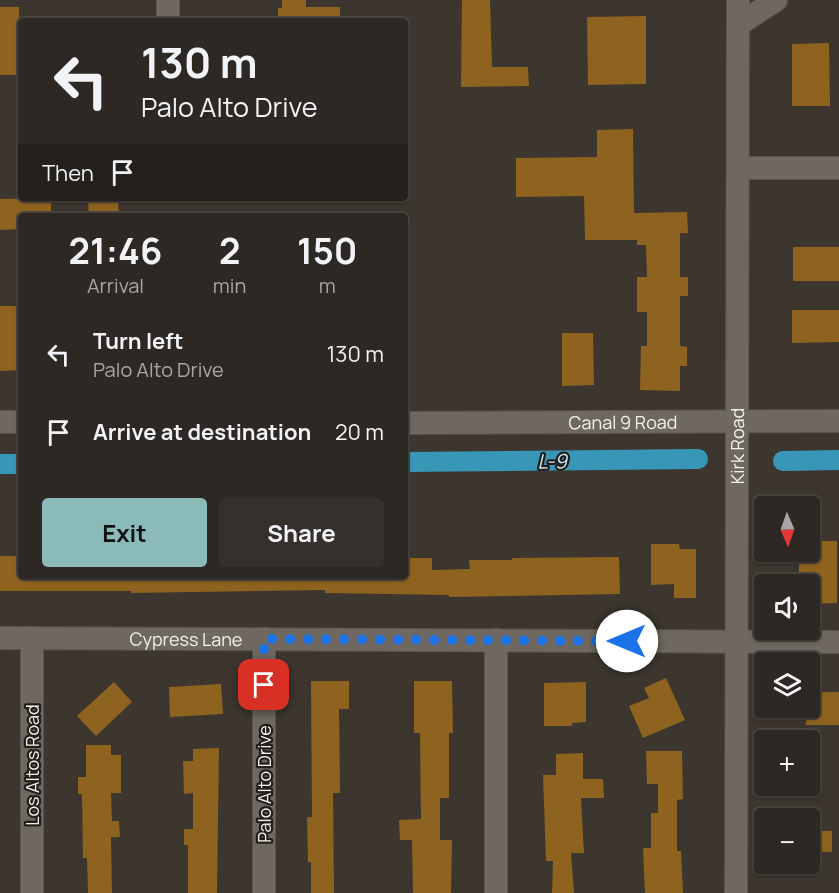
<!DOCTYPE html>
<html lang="en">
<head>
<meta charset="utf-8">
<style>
	body { margin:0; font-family:Manrope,sans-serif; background:#35302b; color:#f1f3f6; height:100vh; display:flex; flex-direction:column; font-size:22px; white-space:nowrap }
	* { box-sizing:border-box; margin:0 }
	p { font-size:20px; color:#a7a6a6 }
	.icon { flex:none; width:33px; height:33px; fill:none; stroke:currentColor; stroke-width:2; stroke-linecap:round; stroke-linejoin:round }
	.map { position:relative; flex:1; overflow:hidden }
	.details { position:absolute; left:18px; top:213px; width:390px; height:366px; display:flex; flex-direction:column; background:#2d2823; border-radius:6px; box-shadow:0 2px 4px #0004,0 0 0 2px #484441 }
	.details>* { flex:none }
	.guide { position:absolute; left:18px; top:18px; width:390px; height:183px; border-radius:6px; box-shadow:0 2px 4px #0004,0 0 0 2px #484441; background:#2d2823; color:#f1f3f6; overflow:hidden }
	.needle { width:39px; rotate:178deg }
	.tools { position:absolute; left:754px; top:496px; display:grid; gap:12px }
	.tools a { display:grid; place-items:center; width:66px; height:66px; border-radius:6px; background:#2d2823; box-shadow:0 2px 4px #0004,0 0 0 2px #484441; font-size:30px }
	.pin { position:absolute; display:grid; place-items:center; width:51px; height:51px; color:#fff; margin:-26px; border-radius:12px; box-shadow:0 3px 9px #0006 }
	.me { position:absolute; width:66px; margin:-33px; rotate:270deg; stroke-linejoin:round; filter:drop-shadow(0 0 4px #0008) }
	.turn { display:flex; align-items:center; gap:21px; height:126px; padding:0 24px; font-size:27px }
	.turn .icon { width:78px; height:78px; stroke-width:2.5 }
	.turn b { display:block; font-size:42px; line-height:51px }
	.then { display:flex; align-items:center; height:57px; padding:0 24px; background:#0003; gap:12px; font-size:22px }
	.eta { display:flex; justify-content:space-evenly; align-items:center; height:102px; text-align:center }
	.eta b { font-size:36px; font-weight:700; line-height:42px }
	.cta { display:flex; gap:12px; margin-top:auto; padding:12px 24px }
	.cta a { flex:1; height:69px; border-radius:6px; background:#8bbbb9; color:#111; font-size:24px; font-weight:700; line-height:69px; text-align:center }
	.cta a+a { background:#35302b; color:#f1f3f6 }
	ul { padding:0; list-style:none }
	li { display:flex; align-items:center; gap:18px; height:78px; padding:0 24px }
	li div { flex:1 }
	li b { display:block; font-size:22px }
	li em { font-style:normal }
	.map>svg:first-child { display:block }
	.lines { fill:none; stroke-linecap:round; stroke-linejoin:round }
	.canal { stroke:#3896b6; stroke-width:20 }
	.building { fill:#8e631f }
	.minor-casing { stroke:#59554e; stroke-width:24 }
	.minor { stroke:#6e6861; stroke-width:22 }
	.route { stroke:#1a73e8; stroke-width:10; stroke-dasharray:0 18 }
	.labels { text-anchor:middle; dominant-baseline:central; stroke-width:4.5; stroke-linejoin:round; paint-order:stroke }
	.street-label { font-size:18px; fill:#f4f1ec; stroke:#211e1b }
	.water-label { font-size:20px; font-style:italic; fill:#d0e9f4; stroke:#211e1b }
</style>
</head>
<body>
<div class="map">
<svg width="839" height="893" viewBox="0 0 839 893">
	<rect width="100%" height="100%" fill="#3c362f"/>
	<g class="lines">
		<g class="canal">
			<polyline points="783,461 839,460"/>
			<polyline points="405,462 698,459"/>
			<polyline points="0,464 21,464"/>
		</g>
	</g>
	<g class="building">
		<polygon points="282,0 306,0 306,7 340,7 340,21 278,21 278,8 282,8"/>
		<polygon points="462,0 490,0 492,67 528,67 529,86 461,87"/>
		<polygon points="0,7 19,7 20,75 0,75"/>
		<polygon points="646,16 646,84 588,85 587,17"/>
		<polygon points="829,43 830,106 792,106 792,44"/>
		<polygon points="633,129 634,213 687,212 688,233 680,233 680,277 688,277 688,296 680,296 680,346 687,347 687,366 680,366 680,391 640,390 641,346 647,346 647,312 637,312 637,277 647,277 646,245 637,245 637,240 585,240 584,196 516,197 516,158 597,157 597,130"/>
		<polygon points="51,198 51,216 21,216 21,229 0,230 0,199"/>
		<polygon points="88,198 118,198 119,216 89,216"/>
		<rect x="793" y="247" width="46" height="34"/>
		<polygon points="0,306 21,306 21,370 0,371"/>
		<polygon points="792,310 839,310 839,342 792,343"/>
		<polygon points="562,333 593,333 594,385 562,386"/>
		<polygon points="810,541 837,541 837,603 810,604 810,585 799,585 799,552 810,552"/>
		<polygon points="651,544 679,544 680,549 696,549 696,598 674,598 674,584 651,585"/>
		<polygon points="0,556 21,556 21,576 405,576 405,558 432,558 432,570 470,569 469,560 512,560 512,558 619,557 620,594 449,597 449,595 325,593 325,590 131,593 131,591 0,591"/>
		<polygon points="666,678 685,720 643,738 629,706 649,698 644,688"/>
		<polygon points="311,681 349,681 349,709 339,709 340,793 333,793 334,893 311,893 311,862 308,862 307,817 312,817"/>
		<polygon points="414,681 452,681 453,733 449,733 449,798 440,798 440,840 452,840 451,893 413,893 412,840 400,840 399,820 421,819 420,733 414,733"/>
		<polygon points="114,682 132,702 96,736 77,716"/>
		<polygon points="586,682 586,722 572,723 572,726 544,726 544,683"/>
		<polygon points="221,684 223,714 170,717 169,687"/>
		<polygon points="810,692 839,692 839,725 806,725 806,708 810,708"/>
		<polygon points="86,745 111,745 111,755 121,755 121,793 111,793 112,821 119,821 120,837 111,837 112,893 88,893 87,858 83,858 82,794 78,794 78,777 86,777"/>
		<polygon points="219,748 217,893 188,893 188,845 184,845 184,829 193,829 193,793 184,794 183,761 193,761 193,749"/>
		<polygon points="646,751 682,751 683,799 677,800 677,851 681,851 683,893 645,893 643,848 651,848 651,813 658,813 658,784 647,784"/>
		<polygon points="583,753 583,779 603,779 604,798 581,798 584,853 571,853 574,893 552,893 553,861 546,861 543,775 556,775 556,754"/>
		<rect x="810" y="831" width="22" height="21"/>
	</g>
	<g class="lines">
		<g class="minor-casing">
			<g id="minor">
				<polyline points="168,0 168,21"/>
				<polyline points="738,25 776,0"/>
				<polyline points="738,168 839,168"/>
				<polyline points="0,422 21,422"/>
				<path id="s1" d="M405,423L839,421"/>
				<path id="s2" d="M0,638L839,642"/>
				<polyline points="32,893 32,638"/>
				<polyline points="264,893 264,639"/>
				<polyline points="496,893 496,640"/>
				<path id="s3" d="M736,893L738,0"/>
			</g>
		</g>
		<use href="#minor" class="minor"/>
	</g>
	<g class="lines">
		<polyline class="route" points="264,685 264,639 627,641"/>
	</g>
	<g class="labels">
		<g class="street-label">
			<text stroke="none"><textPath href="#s1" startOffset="218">Canal 9 Road</textPath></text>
			<text stroke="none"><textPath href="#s3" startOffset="447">Kirk Road</textPath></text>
			<text stroke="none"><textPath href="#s2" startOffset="186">Cypress Lane</textPath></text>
			<text transform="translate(32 765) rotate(-90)">Los Altos Road</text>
			<text transform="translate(264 784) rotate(-90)">Palo Alto Drive</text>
		</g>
		<g class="water-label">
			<text transform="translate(552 461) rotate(-1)">L-9</text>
		</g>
	</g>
</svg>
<div class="tools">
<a><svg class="needle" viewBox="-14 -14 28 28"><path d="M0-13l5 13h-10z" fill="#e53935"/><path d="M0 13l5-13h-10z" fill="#a7a6a6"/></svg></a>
<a><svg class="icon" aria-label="sound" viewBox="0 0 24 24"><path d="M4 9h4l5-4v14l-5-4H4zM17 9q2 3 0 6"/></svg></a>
<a><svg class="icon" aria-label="layers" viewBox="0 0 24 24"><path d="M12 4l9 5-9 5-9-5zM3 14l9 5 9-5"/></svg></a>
<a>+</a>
<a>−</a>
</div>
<div class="pin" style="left:264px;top:685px;background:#d93025"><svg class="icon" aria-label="arrive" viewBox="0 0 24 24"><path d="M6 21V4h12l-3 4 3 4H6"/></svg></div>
<svg class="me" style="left:627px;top:641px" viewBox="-20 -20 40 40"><circle r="19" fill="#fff"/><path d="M0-13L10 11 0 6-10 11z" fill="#1a73e8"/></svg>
<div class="guide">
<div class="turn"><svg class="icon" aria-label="left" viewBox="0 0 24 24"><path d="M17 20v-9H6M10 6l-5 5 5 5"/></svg><div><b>130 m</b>Palo Alto Drive</div></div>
<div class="then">Then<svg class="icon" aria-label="arrive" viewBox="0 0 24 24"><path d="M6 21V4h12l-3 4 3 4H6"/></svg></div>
</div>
<section class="details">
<div class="eta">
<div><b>21:46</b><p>Arrival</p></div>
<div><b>2</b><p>min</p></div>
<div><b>150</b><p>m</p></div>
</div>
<ul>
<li><svg class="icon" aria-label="left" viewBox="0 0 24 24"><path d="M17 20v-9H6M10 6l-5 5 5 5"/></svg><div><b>Turn left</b><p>Palo Alto Drive</p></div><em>130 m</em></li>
<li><svg class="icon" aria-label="arrive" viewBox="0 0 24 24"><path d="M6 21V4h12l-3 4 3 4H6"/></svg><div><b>Arrive at destination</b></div><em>20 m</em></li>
</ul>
<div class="cta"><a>Exit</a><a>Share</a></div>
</section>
</div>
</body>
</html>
